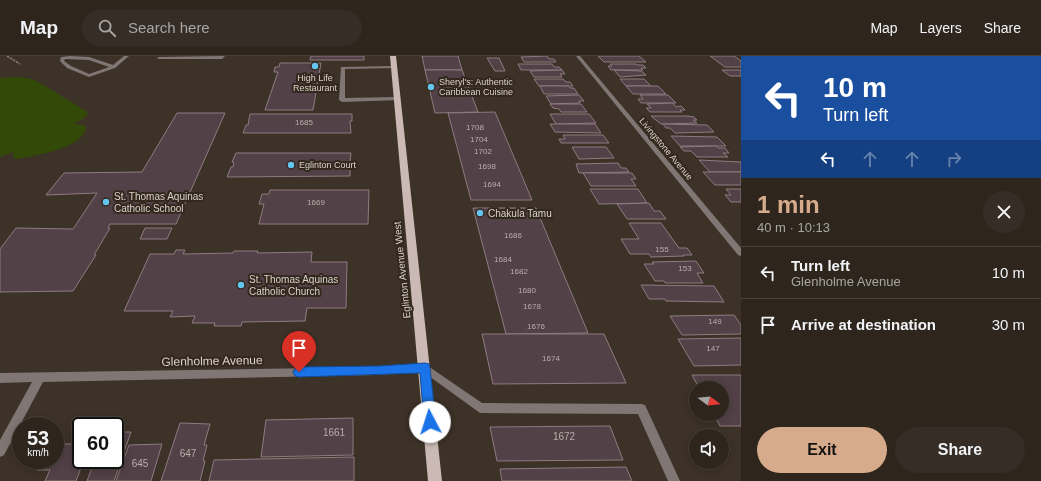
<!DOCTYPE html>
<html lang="en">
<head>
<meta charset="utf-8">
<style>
	body { margin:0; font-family:Helvetica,sans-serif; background:#362e26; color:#f1f3f6; height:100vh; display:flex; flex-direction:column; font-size:15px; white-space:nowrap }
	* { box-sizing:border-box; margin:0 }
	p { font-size:13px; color:#a7a5a4 }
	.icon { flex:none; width:22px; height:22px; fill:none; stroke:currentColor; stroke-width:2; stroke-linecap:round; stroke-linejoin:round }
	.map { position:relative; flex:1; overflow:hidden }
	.details { display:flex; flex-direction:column; background:#2e261d; width:300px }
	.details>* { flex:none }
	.hud { background:#1a4fa0; color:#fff; overflow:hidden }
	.needle { width:26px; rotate:106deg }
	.controls { position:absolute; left:689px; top:325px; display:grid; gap:8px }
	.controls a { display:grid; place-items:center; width:40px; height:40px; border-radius:50%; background:#2e261d; box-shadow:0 2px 10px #0003,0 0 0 1px #49433b; font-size:20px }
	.speed { position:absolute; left:12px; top:361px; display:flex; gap:8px; font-size:20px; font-weight:700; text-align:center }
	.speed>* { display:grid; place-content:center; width:52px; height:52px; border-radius:50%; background:#2e261d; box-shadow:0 2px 10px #0003,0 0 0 1px #49433b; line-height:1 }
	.speed small { font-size:10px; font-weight:400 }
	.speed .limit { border:2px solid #111; border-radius:6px; background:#fff; color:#111 }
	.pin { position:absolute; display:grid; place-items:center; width:34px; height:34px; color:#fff; margin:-41px -17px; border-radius:50% 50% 50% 0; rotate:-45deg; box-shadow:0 0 4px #0007 }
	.pin .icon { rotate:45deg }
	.me { position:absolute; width:44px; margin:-22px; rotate:355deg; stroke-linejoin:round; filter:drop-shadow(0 0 3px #0008) }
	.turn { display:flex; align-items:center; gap:14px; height:84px; padding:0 16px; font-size:18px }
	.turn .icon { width:52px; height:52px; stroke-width:2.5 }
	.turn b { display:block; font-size:28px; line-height:34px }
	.lanes { display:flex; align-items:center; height:38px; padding:0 16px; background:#0003; justify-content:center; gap:20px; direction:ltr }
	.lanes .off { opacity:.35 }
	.round { display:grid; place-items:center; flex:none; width:42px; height:42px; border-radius:21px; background:#362e26 }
	.summary { display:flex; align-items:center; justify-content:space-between; height:68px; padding:0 16px }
	h1 { font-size:24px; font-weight:600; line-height:30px; color:#d6ab8b }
	.cta { display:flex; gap:8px; margin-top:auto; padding:8px 16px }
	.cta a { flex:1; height:46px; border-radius:24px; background:#d6ab8b; color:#111; font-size:16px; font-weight:600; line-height:46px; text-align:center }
	.cta a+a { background:#362e26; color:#f1f3f6 }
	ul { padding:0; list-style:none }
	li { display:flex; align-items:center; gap:12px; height:52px; padding:0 16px; border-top:1px solid #49433b }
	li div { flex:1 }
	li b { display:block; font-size:15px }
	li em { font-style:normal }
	header { display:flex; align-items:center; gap:24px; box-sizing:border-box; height:56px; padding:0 20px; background:#2e261d; border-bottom:1px solid #49433b }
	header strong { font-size:19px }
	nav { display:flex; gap:22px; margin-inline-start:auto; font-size:14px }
	.search { width:280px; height:36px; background:#362e26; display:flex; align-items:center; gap:10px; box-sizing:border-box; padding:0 14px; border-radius:22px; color:#a7a5a4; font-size:15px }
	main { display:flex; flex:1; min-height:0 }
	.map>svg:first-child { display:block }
	.green { fill:#334907 }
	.building { fill:#524147; stroke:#8e7b82 }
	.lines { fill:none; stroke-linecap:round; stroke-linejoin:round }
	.path { stroke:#877e75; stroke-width:1.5; stroke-dasharray:2.5 1; stroke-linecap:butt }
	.lane { fill:#807775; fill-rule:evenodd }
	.street { fill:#807775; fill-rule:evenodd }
	.primary { fill:#cab9b4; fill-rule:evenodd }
	.route { fill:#1a73e8; stroke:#114b97 }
	.poi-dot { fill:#64c5ee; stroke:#33281d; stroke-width:1.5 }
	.labels { text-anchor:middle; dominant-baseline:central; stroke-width:4; stroke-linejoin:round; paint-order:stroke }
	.number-label { font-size:8px; fill:#b8aeab }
	.far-poi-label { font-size:9px; fill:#dad3cc; stroke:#33281d; text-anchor:start }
	.far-street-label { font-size:9px; fill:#dad3cc; stroke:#33281d }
	.poi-label { font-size:10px; fill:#dad3cc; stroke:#33281d; text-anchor:start }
	.street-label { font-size:10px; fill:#dad3cc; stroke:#33281d }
	.near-number-label { font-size:10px; fill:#b8aeab }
	.near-street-label { font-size:12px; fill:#dad3cc; stroke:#33281d }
</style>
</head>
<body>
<header>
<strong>Map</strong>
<div class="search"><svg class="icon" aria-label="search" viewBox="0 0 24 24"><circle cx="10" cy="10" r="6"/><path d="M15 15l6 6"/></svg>Search here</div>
<nav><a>Map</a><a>Layers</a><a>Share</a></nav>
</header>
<main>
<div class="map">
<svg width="741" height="425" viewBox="0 0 741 425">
	<rect width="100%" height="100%" fill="#3d3227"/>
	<path class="green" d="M21,21L35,24L86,55L88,58L83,63L74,68L85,69L86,74C78,93 35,100 16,103L14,102L13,96L0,101V22Z"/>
	<g class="building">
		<polygon points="311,0 364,0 364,4 310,4"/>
		<polygon points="422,0 458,0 462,14 425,14"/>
		<polygon points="547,0 549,3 554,3 556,6 524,6 521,1"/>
		<polygon points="598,0 639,0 646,6 604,6"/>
		<polygon points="710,0 734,0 741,5 741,11 725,11"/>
		<polygon points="487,2 499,2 505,15 495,15"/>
		<polygon points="280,7 321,7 313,54 265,54 278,16 274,16 275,11 279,11"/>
		<polygon points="518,8 552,8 554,11 559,11 562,14 521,14"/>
		<polygon points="610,8 636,8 637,9 643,9 646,12 641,12 643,14 611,14 608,10 612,10"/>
		<polygon points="425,14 462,14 478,56 435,57"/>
		<polygon points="562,14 565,18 560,18 562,21 534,21 530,15"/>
		<polygon points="614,14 641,15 646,19 620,21"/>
		<polygon points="722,14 741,14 741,20 730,20"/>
		<polygon points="534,23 563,23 566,26 570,26 573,30 539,30"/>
		<polygon points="620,23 644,23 651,30 626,30"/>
		<polygon points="540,30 568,30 570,32 574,32 578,38 544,38"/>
		<polygon points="626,30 658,30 666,38 633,38"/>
		<polygon points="579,39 584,45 579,45 580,47 551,48 546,40"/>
		<polygon points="640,39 668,39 676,47 641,47 638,43 643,43"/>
		<polygon points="673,47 676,51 681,50 685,54 680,54 682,56 650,56 646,52 651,52 647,48"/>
		<polygon points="550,48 581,48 587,56 561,56 559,53 553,52"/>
		<polygon points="495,56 532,144 471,144 448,57"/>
		<polygon points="177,57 225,57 176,168 110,168 108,172 110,172 94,199 96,199 73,235 0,236 0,193 16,172 73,173 97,137 46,139 64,117 142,116"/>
		<polygon points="250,58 352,58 352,65 350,65 351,77 243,77 246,69 248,69"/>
		<polygon points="550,58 589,58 596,67 556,68"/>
		<polygon points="651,60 688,60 694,61 697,64 693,64 697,67 661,68"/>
		<polygon points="550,68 595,68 601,77 555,76"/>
		<polygon points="663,68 707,69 714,76 675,77 670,72 666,72"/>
		<polygon points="563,79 603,79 609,87 561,87 559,83 565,83"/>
		<polygon points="671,80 717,81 726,90 680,90"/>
		<polygon points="716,90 718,92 725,92 729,97 723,97 728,101 697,101 691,95 684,95 680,91"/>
		<polygon points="572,91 606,91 614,102 579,103"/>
		<polygon points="236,97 351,97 350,106 349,106 348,111 350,111 350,120 227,121 231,111 233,111 234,107 232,106"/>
		<polygon points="699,104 741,106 741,116 710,116"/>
		<polygon points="618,107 621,112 626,112 629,116 579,117 576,108"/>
		<polygon points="703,116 741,116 741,129 715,129"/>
		<polygon points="583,117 632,117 636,123 631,123 636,130 591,130"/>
		<polygon points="590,133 638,133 647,147 599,148"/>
		<polygon points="726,133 741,133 741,146 731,146 725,139 731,139"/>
		<polygon points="270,134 369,134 368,168 259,168 264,148 259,148 262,138 269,138"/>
		<polygon points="649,147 654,155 660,155 666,163 627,163 617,148"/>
		<polygon points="473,152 536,152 588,277 506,278"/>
		<polygon points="629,167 661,167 679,192 687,192 692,199 683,199 684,200 651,201 649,198 630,198 621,183 639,183"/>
		<polygon points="145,172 172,172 167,183 140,183"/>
		<polygon points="176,194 185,194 183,198 233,197 234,195 258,195 257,197 312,196 311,206 347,206 346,252 307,252 305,265 242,266 241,270 214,270 215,267 192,267 195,260 170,261 173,255 124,255 150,198 174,198"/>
		<polygon points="696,205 704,217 697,217 703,227 665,227 664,225 655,225 644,208 654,208 652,206"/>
		<polygon points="641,229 714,230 724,246 666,245 665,243 649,243"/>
		<polygon points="734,259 741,269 741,278 682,279 670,260"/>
		<polygon points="482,278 604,278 626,327 493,328"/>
		<polygon points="741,282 741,309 694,310 678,283"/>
		<polygon points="692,319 741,319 741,370 720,370 714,358 722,358 722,332 699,332"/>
		<polygon points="353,362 353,399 261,401 266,364"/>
		<polygon points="180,367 210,368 204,389 207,389 203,405 205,405 200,425 161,425"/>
		<polygon points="610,370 623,404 497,405 490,371"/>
		<polygon points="79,373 81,373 81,404 84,404 76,425 45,425 50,414 37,414 42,404 55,404 55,388 73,388"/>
		<polygon points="115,376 131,376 114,425 87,425 95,404 115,404"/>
		<polygon points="162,388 151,425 116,425 129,389"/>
		<polygon points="354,401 354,425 209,425 214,404"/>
		<polygon points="626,411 632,425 502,425 500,413"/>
	</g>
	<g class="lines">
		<polyline class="path" points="7,0 20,8"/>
		<g class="lane">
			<path d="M70,0L89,1L113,9L124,0H129L115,12L89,21L67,12L60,5L61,1ZM65,3L89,4L109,11L89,18L71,10L64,5Z"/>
			<polygon points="221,0 225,0 222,3 159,3 157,2 159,1"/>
			<polygon points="395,10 397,10 397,12 345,13 345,42 398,41 401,43 400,44 342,46 339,44 341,11"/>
			<polygon points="425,308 482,347 641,348 645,349 680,425 668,425 638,358 480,357 422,315 420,312 422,309"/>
		</g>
		<g class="street">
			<polygon points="576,0 580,0 741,192 741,200 738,199"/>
			<polygon points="425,308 428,309 430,312 428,315 425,316 378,319 43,326 4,399 0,401 0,384 32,326 0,327 0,317 378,311"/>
		</g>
		<polygon class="primary" points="390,0 396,0 442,425 428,425"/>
	</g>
	<polygon class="route" points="425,307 429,308 430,312 436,366 434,370 430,372 425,370 424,366 420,317 299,321 295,320 293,316 295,313 299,311 378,310"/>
	<g class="poi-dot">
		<circle cx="315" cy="10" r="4"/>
		<circle cx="431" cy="31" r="4"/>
		<circle cx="291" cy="109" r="4"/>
		<circle cx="106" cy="146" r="4"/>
		<circle cx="480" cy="157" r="4"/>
		<circle cx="241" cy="229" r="4"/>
	</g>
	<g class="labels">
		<g class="number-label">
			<text x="304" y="66">1685</text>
			<text x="475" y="71">1708</text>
			<text x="479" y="83">1704</text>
			<text x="483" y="95">1702</text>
			<text x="487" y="110">1698</text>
			<text x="492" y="128">1694</text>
			<text x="316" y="146">1669</text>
			<text x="513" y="179">1686</text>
			<text x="662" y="193">155</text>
			<text x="503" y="203">1684</text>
			<text x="685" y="212">153</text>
			<text x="519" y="215">1682</text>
			<text x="527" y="234">1680</text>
			<text x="532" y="250">1678</text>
			<text x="715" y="265">149</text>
			<text x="536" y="270">1676</text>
			<text x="713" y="292">147</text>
			<text x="551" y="302">1674</text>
		</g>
		<g class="far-poi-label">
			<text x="315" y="22" text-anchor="middle">High Life<tspan x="315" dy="10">Restaurant</tspan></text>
			<text x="439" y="26">Sheryl's: Authentic<tspan x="439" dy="10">Caribbean Cuisine</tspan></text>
			<text x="299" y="109">Eglinton Court</text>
		</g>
		<g class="far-street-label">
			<text transform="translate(666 93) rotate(50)">Livingstone Avenue</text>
		</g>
		<g class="poi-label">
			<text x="114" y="140">St. Thomas Aquinas<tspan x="114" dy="12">Catholic School</tspan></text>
			<text x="488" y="157">Chakula Tamu</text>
			<text x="249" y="223">St. Thomas Aquinas<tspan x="249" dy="12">Catholic Church</tspan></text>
		</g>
		<g class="street-label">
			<text transform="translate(402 214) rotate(-96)">Eglinton Avenue West</text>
		</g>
		<g class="near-number-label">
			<text x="334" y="376">1661</text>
			<text x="564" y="380">1672</text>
			<text x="188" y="397">647</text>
			<text x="140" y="407">645</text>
		</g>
		<g class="near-street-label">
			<text transform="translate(212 305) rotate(-1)">Glenholme Avenue</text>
		</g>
	</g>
</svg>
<div class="controls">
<a><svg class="needle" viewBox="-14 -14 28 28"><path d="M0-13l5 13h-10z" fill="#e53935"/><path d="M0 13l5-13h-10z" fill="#a7a5a4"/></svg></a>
<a><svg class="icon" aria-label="sound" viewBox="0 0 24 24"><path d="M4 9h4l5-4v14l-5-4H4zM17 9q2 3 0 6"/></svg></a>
</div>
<div class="speed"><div>53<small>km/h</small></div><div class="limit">60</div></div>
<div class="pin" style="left:299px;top:316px;background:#d93025"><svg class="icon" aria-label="arrive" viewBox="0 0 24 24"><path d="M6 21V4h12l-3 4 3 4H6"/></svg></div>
<svg class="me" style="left:430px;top:366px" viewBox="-20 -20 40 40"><circle r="19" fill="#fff"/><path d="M0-13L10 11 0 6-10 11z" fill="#1a73e8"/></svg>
</div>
<section class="details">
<div class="hud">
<div class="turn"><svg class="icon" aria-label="left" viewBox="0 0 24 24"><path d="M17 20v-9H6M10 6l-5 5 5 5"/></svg><div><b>10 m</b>Turn left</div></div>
<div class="lanes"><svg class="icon" aria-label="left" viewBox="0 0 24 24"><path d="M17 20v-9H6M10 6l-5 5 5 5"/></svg><svg class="icon off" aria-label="ahead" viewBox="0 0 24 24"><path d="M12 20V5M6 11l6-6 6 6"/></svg><svg class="icon off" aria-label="ahead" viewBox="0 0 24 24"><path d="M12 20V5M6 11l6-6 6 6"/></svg><svg class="icon off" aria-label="right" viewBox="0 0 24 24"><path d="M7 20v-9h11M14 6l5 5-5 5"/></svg></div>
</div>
<div class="summary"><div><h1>1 min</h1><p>40 m · 10:13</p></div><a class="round"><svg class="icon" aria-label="close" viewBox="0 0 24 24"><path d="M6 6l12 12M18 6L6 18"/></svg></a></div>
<ul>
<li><svg class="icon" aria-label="left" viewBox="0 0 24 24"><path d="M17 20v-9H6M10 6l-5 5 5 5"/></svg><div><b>Turn left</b><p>Glenholme Avenue</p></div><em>10 m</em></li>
<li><svg class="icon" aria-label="arrive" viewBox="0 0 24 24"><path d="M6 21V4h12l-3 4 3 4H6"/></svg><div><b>Arrive at destination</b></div><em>30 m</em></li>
</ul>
<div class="cta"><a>Exit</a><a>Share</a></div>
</section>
</main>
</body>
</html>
